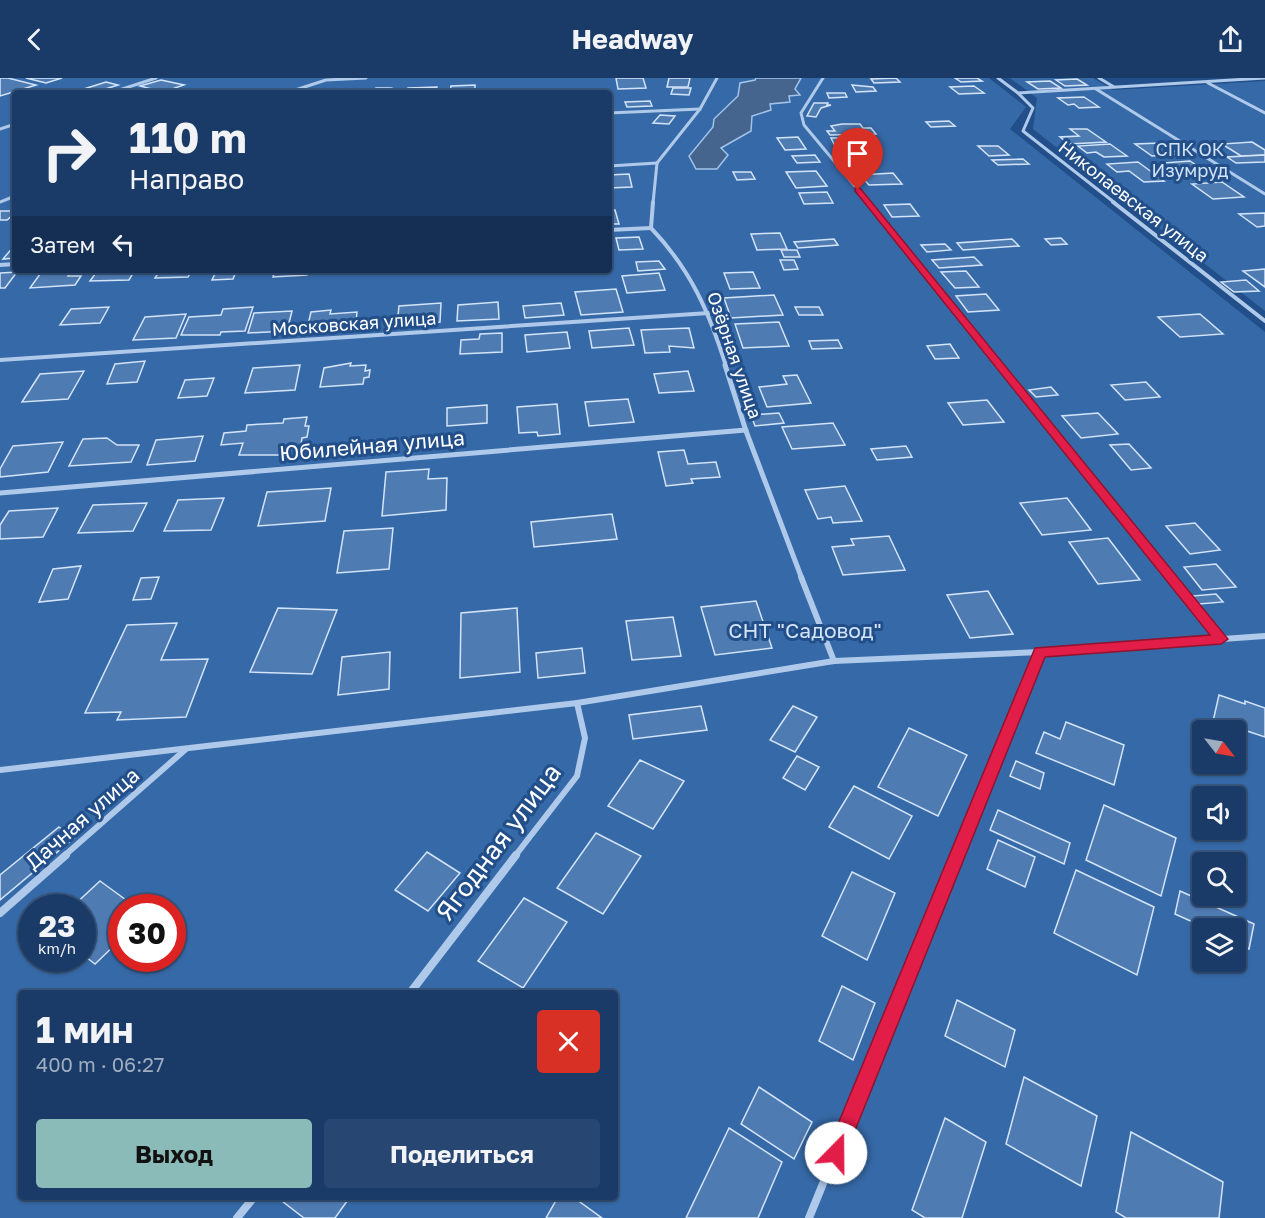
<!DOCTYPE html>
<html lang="ru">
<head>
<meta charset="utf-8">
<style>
	body { margin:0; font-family:"Golos Text",sans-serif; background:#274671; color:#f1f3f6; height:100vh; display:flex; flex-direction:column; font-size:22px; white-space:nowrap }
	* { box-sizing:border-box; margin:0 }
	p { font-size:20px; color:#9fadc0 }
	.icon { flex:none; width:33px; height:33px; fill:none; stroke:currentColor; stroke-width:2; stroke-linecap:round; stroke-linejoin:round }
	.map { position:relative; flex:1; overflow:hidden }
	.panel { position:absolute; left:18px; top:912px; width:600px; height:210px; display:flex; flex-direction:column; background:#1a3b68; border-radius:6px; box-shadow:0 2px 4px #0004,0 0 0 2px #38557c }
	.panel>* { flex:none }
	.top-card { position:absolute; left:12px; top:12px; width:600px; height:183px; border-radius:6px; box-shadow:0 2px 4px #0004,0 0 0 2px #38557c; background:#1a3b68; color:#f1f3f6; overflow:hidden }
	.needle { width:39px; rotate:121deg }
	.fabs { position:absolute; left:1192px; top:642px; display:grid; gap:12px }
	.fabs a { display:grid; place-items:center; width:54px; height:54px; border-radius:6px; background:#1a3b68; box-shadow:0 2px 4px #0004,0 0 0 2px #38557c; font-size:30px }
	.speed { position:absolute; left:18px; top:816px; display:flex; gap:12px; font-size:30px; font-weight:700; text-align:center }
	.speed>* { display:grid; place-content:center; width:78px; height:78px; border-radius:50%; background:#1a3b68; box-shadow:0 2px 4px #0004,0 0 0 2px #38557c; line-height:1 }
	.speed small { font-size:15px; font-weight:400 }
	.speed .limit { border:9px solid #d22; background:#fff; color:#111 }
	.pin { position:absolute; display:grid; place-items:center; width:51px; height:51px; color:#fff; margin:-62px -26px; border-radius:50% 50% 50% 0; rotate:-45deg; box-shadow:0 0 6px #0007 }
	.pin .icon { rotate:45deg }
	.me { position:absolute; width:66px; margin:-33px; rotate:22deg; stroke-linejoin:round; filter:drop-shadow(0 0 4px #0008) }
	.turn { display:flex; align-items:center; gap:21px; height:126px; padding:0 18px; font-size:27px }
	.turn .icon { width:78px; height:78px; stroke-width:2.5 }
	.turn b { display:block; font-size:42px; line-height:51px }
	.then { display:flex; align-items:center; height:57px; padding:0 18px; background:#0003; gap:12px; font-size:22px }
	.round { display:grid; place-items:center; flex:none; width:63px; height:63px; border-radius:6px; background:#274671 }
	.head { display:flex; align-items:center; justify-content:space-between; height:102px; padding:0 18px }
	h1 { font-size:36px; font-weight:700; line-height:45px }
	.primary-button { display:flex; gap:12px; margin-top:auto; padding:12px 18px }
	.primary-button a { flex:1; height:69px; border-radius:6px; background:#8bbbb9; color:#111; font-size:24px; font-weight:700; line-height:69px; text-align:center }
	.primary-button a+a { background:#274671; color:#f1f3f6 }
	header { display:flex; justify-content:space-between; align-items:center; height:78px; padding:0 18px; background:#1a3b68; font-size:27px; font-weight:700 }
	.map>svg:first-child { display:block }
	.green { fill:#3669a7; fill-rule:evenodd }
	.water { fill:#45658f; stroke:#a2c4eb; stroke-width:1.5 }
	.building { fill:#4f7bb3; stroke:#d3e4f8; stroke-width:1.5 }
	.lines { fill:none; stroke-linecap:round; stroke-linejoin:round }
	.minor-far4 { stroke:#aec9ea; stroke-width:3 }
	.minor-far3 { stroke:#aec9ea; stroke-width:4 }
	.minor-far2 { stroke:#aec9ea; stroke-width:5 }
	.minor-far1 { stroke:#aec9ea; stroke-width:6 }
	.minor { stroke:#aec9ea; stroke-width:8 }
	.route { fill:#e11d48; stroke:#92132f; stroke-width:1.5 }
	.labels { text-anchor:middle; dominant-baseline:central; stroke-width:6; stroke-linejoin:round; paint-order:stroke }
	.far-park-label { font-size:18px; fill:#d3e4f8; stroke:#224f8a }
	.far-street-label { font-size:18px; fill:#fff; stroke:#224f8a }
	.street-label { font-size:21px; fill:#fff; stroke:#224f8a }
	.park-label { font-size:21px; fill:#d3e4f8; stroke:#224f8a }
	.near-street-label { font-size:26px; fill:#fff; stroke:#224f8a }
</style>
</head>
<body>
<header><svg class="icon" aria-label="back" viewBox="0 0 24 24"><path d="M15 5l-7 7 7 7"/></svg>Headway<svg class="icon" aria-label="share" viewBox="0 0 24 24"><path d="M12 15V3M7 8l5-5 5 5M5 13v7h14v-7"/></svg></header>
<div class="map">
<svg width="1265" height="1140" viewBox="0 0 1265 1140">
	<rect width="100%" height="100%" fill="#224f8a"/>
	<g class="green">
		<path d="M0,0H989L1026,29L1010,51L1265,254V1140H0ZM15,15H609V192H15ZM1203,652H1236V686H1203ZM1203,718H1236V752H1203ZM1203,784H1236V818H1203ZM32,830H82V880H32ZM122,830H172V880H122ZM1203,850H1236V884H1203ZM21,915H615V1119H21Z"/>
		<polygon points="1010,0 1093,0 1113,12 1265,3 1265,233 1033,51 1037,20"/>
	</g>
	<polygon class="water" points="756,0 801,0 795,11 800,17 789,18 790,24 770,26 771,32 752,38 751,53 721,70 728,77 717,91 696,91 689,78 713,49 714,41 738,18 740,5 755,2"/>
	<g class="building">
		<polygon points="0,0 8,0 36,7 0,18"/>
		<polygon points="26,0 62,0 46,5"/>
		<polygon points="616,0 643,0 646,10 618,11"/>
		<polygon points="669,0 690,0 688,9 667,9"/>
		<polygon points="896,0 900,4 874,5 871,1"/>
		<polygon points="955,0 977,0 982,3 961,4"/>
		<polygon points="1077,1 1087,7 1065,8 1056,2"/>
		<polygon points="161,2 184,7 163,14 140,8"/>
		<polygon points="1050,3 1061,10 1038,11 1027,4"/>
		<polygon points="106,4 118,7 99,13 87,10"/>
		<polygon points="475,7 475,14 450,15 451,8"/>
		<polygon points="852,7 873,9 876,13 856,14"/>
		<polygon points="974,8 984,15 959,16 950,9"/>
		<polygon points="437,9 436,15 407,15 408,10"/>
		<polygon points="376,10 391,10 398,12 398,15 375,15"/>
		<polygon points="673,10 691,10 689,17 671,16"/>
		<polygon points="827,15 845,15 847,19 829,20"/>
		<polygon points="1084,19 1099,29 1079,30 1074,26 1068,27 1058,20"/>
		<polygon points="650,23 652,28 627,29 625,24"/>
		<polygon points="814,25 828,25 827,27 831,27 821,30 816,39 807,38"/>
		<polygon points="660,37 675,38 669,46 653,45"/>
		<polygon points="949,43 955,48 931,49 926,44"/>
		<polygon points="842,46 860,46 863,50 871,50 876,56 830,57 827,53 835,53 831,48"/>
		<polygon points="1070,51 1087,51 1106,64 1069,66 1060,59 1079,58"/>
		<polygon points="798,59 806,71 785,72 777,60"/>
		<polygon points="831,60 858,60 864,69 836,70"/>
		<polygon points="1252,64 1265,72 1265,77 1241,78 1222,66"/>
		<polygon points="1161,65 1179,76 1152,78 1135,66"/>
		<polygon points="1110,66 1127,78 1104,79 1096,74 1087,75 1078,68"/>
		<polygon points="978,68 998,68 1009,77 989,78"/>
		<polygon points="815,77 820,84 797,85 792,78"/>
		<polygon points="1265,77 1265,84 1236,85 1227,79"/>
		<polygon points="1023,81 1029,86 998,87 992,82"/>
		<polygon points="1190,83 1209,96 1181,98 1162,85"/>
		<polygon points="1138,84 1164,103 1144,104 1129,93 1117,94 1107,86"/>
		<polygon points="816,93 827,108 796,110 786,94"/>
		<polygon points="733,94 751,94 755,101 737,102"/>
		<polygon points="893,95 902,106 869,107 860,97"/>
		<polygon points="629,96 632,109 609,110 609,97"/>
		<polygon points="1222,104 1244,119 1213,121 1192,106"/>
		<polygon points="827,114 833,125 804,126 799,115"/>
		<polygon points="910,126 919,138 892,139 884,127"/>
		<polygon points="615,132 619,146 609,146 609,133"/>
		<polygon points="0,133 15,133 15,135 7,142 0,142"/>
		<polygon points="1265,135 1265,148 1257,149 1239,136"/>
		<polygon points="780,155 787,171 757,172 751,156"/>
		<polygon points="639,159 643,171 619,172 616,160"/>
		<polygon points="1061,160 1067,166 1051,167 1045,161"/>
		<polygon points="834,161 838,167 798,170 794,164"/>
		<polygon points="1012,161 1019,168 963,172 957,165"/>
		<polygon points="945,166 951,172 927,174 921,167"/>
		<polygon points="14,168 15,180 3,181"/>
		<polygon points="781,172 797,172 800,179 784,179"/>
		<polygon points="974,179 982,187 939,190 932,182"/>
		<polygon points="780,182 794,182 798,191 784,192"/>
		<polygon points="659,183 665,191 638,193 636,184"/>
		<polygon points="1265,191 1265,209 1243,193"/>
		<polygon points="43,192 72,192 68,198 81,198 75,207 30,210"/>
		<polygon points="98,192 135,192 129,202 90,203"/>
		<polygon points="160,192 192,192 188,199 155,200"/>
		<polygon points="217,192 248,192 246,196 235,196 233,201 212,202"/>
		<polygon points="275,192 309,192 307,197 273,199"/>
		<polygon points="966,193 979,209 955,210 941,194"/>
		<polygon points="17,194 5,210 0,210 0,195"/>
		<polygon points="753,194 760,210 730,211 724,195"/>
		<polygon points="659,195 665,212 627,215 622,198"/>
		<polygon points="1246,202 1259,213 1234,214 1221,204"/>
		<polygon points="616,211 623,234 581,237 575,214"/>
		<polygon points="986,216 999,232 968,234 956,218"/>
		<polygon points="774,217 783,237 731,240 724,220"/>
		<polygon points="498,224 499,241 457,243 458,227"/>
		<polygon points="441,225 440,244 397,247 399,228"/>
		<polygon points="561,225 564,237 525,240 523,228"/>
		<polygon points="109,229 100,245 60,247 71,231"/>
		<polygon points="253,229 245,253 221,254 220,257 181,257 189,239 221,237 223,231"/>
		<polygon points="795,229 819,229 823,237 799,237"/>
		<polygon points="331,232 330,236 357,234 356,245 343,246 342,253 306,255 311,234"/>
		<polygon points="292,233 287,253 248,255 254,235"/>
		<polygon points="186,236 176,260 133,262 145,239"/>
		<polygon points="1200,236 1223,256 1180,259 1158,239"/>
		<polygon points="779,244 789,268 743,270 735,246"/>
		<polygon points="629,250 634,267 592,270 589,253"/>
		<polygon points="689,250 694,270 669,268 670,274 645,275 641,252"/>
		<polygon points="567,254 570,270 527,274 525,257"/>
		<polygon points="502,255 502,274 460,276 461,262 479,261 480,256"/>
		<polygon points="838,262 842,270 812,271 809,263"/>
		<polygon points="950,266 959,280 935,281 927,268"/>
		<polygon points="145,283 137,304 107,306 115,286"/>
		<polygon points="351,285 350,288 366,287 365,293 370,292 369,299 364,300 363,306 320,309 324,290"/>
		<polygon points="300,287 295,312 245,315 253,290"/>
		<polygon points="84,293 68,321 22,324 40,296"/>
		<polygon points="688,293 694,313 659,315 654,296"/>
		<polygon points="797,297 811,325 767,329 759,309 787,306 783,298"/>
		<polygon points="214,300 207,318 178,320 185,302"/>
		<polygon points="1146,304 1160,319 1125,322 1111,307"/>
		<polygon points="1051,309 1058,317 1036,319 1029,312"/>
		<polygon points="628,321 634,344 589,348 585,324"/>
		<polygon points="987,322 1004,344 963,347 948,325"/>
		<polygon points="557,326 560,356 538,358 537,354 519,355 517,329"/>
		<polygon points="487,327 487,345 447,348 447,330"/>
		<polygon points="779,335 784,345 755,348 751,337"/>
		<polygon points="1098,335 1118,356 1081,360 1062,338"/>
		<polygon points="307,339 305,348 309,348 307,359 302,360 300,371 282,372 281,377 239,377 243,365 221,367 224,355 246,353 247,347 283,345 284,341"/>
		<polygon points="833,345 845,367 792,371 782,349"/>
		<polygon points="203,358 195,383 147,387 156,362"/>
		<polygon points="107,360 117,367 139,367 131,384 69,388 83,361"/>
		<polygon points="63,364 48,394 0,399 0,391 13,368"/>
		<polygon points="1129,366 1151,390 1131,392 1110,367"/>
		<polygon points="906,368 912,379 877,382 871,371"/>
		<polygon points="684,372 688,386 716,384 720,399 691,401 693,405 666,408 658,374"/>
		<polygon points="429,391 428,401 447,400 446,432 382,438 386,394"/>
		<polygon points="845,408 862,443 833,445 831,439 818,441 805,412"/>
		<polygon points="331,410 325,443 258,448 267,414"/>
		<polygon points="224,420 211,452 164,453 178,422"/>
		<polygon points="1067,420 1091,452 1042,457 1020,425"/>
		<polygon points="147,425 133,453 78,455 93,427"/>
		<polygon points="58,430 43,459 0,461 0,447 9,433"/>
		<polygon points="612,436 617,461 534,469 531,444"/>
		<polygon points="1195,445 1220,472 1190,476 1166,448"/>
		<polygon points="393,450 389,491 337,495 344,453"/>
		<polygon points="889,458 905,492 843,497 832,469 854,467 851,461"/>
		<polygon points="1108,460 1140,502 1098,506 1069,464"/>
		<polygon points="1216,486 1236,509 1202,512 1184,489"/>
		<polygon points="81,488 68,521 39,524 53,491"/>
		<polygon points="159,499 151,521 133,522 141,500"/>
		<polygon points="988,513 1013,556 970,560 947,517"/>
		<polygon points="1216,516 1223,524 1199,526 1192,518"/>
		<polygon points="756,523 772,570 715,577 701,529"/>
		<polygon points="278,530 337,532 312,596 250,594"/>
		<polygon points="517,530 520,594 460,600 461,535"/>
		<polygon points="673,539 681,578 632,582 626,543"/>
		<polygon points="177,545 161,582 208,581 186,639 117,642 121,634 85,635 127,547"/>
		<polygon points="582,570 585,595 538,600 536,575"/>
		<polygon points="390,574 389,611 338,617 342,579"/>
		<polygon points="1219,617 1245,626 1245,623 1265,630 1265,659 1247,653 1241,693 1221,686 1236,686 1236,652 1211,652"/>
		<polygon points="701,628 707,652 633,661 629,637"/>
		<polygon points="793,628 817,639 795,674 770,662"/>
		<polygon points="1066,644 1124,667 1114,707 1036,675 1044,654 1060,661"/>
		<polygon points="909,650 967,677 938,738 878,709"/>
		<polygon points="797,678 819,689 805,712 783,700"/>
		<polygon points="640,682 684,703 653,751 608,728"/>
		<polygon points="1016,683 1044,695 1040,711 1010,698"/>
		<polygon points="854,708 912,738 889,781 829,749"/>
		<polygon points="1104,727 1176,760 1161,818 1086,782"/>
		<polygon points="998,732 1070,765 1064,786 990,752"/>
		<polygon points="59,749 74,760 0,822 0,797"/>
		<polygon points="596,755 641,778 603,836 557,810"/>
		<polygon points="998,762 1035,779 1025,809 987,791"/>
		<polygon points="427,774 460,795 428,833 395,812"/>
		<polygon points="1076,792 1154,829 1137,897 1054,855"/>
		<polygon points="852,794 895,815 867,882 822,858"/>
		<polygon points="100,803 137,830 122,830 122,860 95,886 82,876 82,830 71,830"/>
		<polygon points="1180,813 1254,846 1249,871 1236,864 1236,850 1206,850 1175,836"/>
		<polygon points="524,820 567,844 523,910 478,883"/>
		<polygon points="842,908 875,925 853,982 819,963"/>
		<polygon points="957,922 1015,952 1005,989 945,958"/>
		<polygon points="1024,999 1097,1038 1081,1108 1006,1066"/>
		<polygon points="759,1009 812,1044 794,1081 741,1046"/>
		<polygon points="945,1040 986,1064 962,1140 925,1140 912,1132"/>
		<polygon points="729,1050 782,1084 758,1140 686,1140"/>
		<polygon points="1131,1054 1223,1104 1219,1140 1126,1140 1116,1134"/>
		<polygon points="350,1119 335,1140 304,1140 278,1120"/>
		<polygon points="558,1119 573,1119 602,1140 546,1140"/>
	</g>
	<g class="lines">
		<g class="minor-far4">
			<polyline points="823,0 801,35 804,47 869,125"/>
			<polyline points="998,0 1018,15 1265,0"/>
			<polyline points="1099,0 1114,9"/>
			<polyline points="1208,5 1265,35"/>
			<polyline points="1096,11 1265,116"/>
			<polyline points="110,15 156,0"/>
			<polyline points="286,15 326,2 366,0"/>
			<polyline points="1018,15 1033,30 1023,53 1115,125"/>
			<polyline points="609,35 700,31"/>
			<polyline points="0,51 15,46"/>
			<polyline points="609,88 657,85"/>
			<polyline points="0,124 15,118"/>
			<polyline points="653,125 657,85 700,31 717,0"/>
		</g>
		<g class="minor-far3">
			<path d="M653,124L651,150C691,192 709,234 726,288"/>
			<polyline points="868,124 999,288"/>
			<polyline points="1113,124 1265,243"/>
			<polyline points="609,152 651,150"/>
			<polyline points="0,187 15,186"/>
			<polyline points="0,282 709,235"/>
		</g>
		<g class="minor-far2">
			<polyline points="725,287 746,353 802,501"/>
			<polyline points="997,287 1172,501"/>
			<polyline points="0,415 746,352"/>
		</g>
		<g class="minor-far1">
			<polyline points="801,499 834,583"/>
			<polyline points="1171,499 1221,561"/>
			<polyline points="0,692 577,625 834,583 1040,574 1265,558"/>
			<polyline points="64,778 186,671"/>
			<polyline points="515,778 577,698 585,660 577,625"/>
			<polyline points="957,778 1040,574"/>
		</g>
		<g class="minor">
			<polyline points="0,835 66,777"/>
			<polyline points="410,915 516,777"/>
			<polyline points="237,1140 254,1119"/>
			<polyline points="809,1140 957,777"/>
		</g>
	</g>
	<polygon class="route" points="855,110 860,110 1228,561 1221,566 1045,579 846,1075 843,1082 836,1085 829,1082 826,1075 1035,570 1210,557 855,113"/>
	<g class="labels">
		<g class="far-park-label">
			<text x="1190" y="71">СПК ОК<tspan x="1190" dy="21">Изумруд</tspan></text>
		</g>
		<g class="far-street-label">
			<text transform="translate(1134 123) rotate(38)">Николаевская улица</text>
			<text transform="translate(354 245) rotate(-4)">Московская улица</text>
			<text transform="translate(735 277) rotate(71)">Озёрная улица</text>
		</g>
		<g class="street-label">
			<text transform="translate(372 367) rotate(-5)">Юбилейная улица</text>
			<text transform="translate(82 740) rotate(-41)">Дачная улица</text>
		</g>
		<g class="park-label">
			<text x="805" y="552">СНТ "Садовод"</text>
		</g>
		<g class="near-street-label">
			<text transform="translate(498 764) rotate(-53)">Ягодная улица</text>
		</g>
	</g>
</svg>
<div class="fabs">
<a><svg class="needle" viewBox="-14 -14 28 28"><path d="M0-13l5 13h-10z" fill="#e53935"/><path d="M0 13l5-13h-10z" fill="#9fadc0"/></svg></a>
<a><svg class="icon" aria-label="sound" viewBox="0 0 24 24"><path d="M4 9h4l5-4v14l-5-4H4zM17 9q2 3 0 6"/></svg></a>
<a><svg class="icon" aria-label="search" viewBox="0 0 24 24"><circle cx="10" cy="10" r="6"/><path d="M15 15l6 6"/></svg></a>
<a><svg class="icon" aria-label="layers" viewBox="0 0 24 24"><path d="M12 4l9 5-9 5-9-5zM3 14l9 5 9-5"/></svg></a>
</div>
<div class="speed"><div>23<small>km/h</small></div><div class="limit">30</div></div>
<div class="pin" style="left:858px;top:112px;background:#d93025"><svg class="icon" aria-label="arrive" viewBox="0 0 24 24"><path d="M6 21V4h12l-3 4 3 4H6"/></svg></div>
<svg class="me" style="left:836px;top:1075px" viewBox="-20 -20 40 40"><circle r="19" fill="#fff"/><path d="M0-13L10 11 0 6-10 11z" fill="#e11d48"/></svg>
<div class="top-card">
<div class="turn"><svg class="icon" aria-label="right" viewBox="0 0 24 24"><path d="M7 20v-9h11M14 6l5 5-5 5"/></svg><div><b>110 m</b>Направо</div></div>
<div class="then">Затем<svg class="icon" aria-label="left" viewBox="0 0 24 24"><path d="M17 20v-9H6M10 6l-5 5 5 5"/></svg></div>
</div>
<section class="panel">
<div class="head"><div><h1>1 мин</h1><p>400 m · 06:27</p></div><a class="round" style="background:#d93025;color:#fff"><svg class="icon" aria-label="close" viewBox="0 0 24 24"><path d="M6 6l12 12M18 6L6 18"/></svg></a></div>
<div class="primary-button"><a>Выход</a><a>Поделиться</a></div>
</section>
</div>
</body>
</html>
